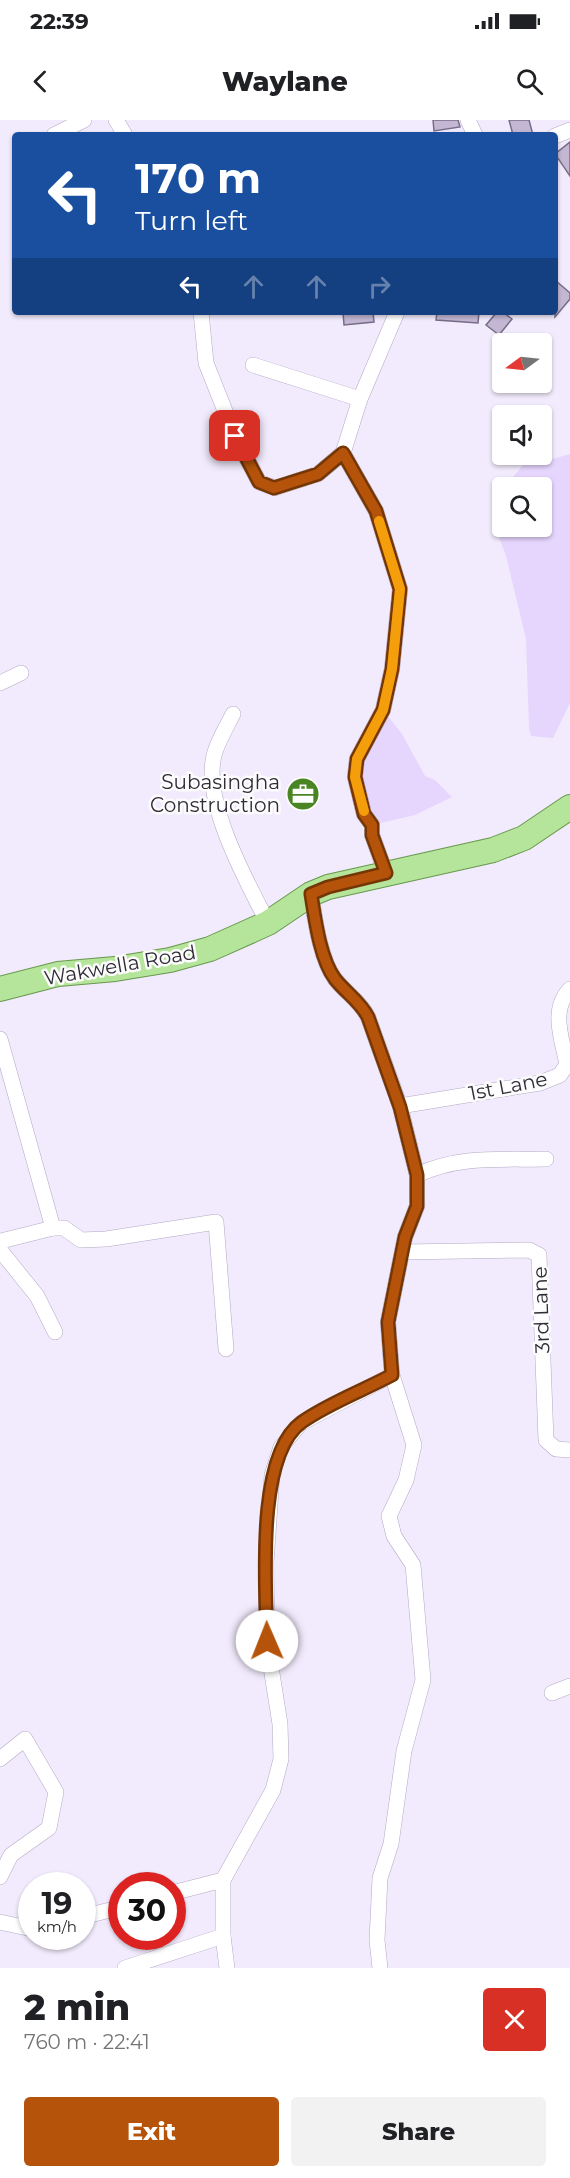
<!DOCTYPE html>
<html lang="en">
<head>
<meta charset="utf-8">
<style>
	body { margin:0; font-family:Montserrat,sans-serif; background:#f2f2f2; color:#202124; height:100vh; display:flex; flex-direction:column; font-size:22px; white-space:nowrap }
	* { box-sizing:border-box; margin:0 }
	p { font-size:20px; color:#757577 }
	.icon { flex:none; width:33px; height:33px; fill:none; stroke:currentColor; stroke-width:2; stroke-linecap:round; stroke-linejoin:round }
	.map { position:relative; height:1848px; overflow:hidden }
	.panel { display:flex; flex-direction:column; background:#fff; flex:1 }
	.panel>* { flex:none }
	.guide { position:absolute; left:12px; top:12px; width:546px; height:183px; border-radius:6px; box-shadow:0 2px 4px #0004; background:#1a4fa0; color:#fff; overflow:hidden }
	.needle { width:39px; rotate:255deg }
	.controls { position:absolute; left:492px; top:213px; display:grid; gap:12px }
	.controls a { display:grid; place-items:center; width:60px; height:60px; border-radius:6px; background:#fff; box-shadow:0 2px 4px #0004; font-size:30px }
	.speed { position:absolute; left:18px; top:1752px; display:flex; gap:12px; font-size:30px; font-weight:700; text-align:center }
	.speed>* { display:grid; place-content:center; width:78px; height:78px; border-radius:50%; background:#fff; box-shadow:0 2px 4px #0004; line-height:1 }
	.speed small { font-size:15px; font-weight:400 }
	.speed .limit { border:9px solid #d22; background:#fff; color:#111 }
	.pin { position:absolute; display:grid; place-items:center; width:51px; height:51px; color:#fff; margin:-26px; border-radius:12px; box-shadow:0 3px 9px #0006 }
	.me { position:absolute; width:66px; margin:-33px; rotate:359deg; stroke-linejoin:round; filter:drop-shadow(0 0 4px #0008) }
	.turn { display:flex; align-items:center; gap:21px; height:126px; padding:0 24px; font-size:27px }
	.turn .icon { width:78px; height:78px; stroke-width:2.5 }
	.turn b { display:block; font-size:42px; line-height:51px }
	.lanes { display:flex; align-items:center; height:57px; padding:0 24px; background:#0003; justify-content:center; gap:30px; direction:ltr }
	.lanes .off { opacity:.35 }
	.round { display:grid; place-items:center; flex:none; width:63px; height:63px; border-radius:6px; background:#f2f2f2 }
	.summary { display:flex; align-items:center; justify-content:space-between; height:102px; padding:0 24px }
	h1 { font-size:36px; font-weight:800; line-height:45px }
	.action { display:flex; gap:12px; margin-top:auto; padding:12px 24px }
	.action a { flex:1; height:69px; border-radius:6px; background:#b45309; color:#fff; font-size:24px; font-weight:800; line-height:69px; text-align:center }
	.action a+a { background:#f2f2f2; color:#202124 }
	.status { display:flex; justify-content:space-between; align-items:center; height:42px; padding:0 30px; background:#fff; direction:ltr }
	.status svg { height:16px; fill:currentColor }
	header { display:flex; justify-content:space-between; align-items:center; height:78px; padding:0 24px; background:#fff; font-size:27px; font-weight:800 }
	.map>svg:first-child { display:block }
	.green { fill:#e6d5fd; fill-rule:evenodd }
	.building { fill:#c3b7d4; stroke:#786d87; stroke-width:1.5 }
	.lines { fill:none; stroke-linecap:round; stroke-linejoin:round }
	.street-casing { stroke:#b4a8c5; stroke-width:16 }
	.primary-casing { stroke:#67984d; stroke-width:26 }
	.street { stroke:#fff; stroke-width:15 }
	.primary { stroke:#b5e49b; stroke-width:24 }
	.route-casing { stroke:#753606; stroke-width:15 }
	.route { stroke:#b45309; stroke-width:10 }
	.slow { stroke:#f59e0b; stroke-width:10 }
	.labels { text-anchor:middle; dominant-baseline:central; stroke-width:5; stroke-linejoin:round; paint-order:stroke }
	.poi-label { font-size:20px; fill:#302b37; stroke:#fcfcfc; text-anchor:end }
	.street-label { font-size:20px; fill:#302b37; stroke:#fcfcfc }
</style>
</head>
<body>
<div class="status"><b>22:39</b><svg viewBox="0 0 49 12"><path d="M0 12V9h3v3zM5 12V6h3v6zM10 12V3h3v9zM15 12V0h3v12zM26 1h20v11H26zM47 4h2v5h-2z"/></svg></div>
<header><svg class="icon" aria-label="back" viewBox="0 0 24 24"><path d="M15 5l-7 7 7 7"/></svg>Waylane<svg class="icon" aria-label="search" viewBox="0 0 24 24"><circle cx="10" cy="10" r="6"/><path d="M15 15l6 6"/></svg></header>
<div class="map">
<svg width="570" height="1848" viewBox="0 0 570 1848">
	<rect width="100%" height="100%" fill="#f2ebfd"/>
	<g class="green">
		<path d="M570,334V583L553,618L531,616L529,607L526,519L506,436L494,404V382L497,371L514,356L527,340H549ZM502,368H542V406H502Z"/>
		<polygon points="383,590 402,614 425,656 435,660 452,677 415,695 372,705 357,639"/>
	</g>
	<g class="building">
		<polygon points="433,0 458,0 460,7 434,11"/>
		<polygon points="509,0 529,0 533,15 513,15"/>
		<polygon points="570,22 570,56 555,34"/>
		<polygon points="555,160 570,173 570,179 555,197"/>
		<polygon points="343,192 373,192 374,202 344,205"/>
		<polygon points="437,192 479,192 478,203 436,200"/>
		<polygon points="497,192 503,192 512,199 499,215 486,205"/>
	</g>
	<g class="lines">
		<g class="street-casing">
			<g id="street">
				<polyline points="116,0 125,15"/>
				<polyline points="468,0 475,15"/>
				<polyline points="54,15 84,0"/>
				<polyline points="555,16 570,10"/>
				<polyline points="201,192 206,243 235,316 259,362 275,368 318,354 343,333 376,391 400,469 392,549 383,590 357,639 355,657 364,694 372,705 372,715 386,753"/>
				<polyline points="253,245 360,279"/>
				<polyline points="343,333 360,279 397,192"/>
				<polyline points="0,563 21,553"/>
				<path d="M233,594C227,606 219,619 215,632C200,678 247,762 268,803"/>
				<path d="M311,774C315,799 320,839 335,859C346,873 360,881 368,897L400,986L417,1055V1086L405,1117L388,1202L392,1255L414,1325L406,1360L389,1396L394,1416L413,1445L423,1560L404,1631L391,1724L380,1758L377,1820L380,1848"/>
				<polyline points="0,919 53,1108 64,1108 81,1120 106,1119 216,1102 226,1229"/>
				<path d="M400,986L540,963L560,955L567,944C562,919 550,890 570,869"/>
				<path d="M417,1055C459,1035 501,1040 546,1039"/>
				<polyline points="0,1126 1,1121 53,1108"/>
				<polyline points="0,1130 37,1176 55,1212"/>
				<polyline points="403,1132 529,1130 539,1135 546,1320 556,1329 570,1330"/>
				<polyline points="552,1573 570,1566"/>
				<polyline points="0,1639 25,1619 56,1672 49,1708 11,1735 0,1757"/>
				<polyline points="172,1773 223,1760"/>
				<polyline points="82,1797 122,1787"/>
				<polyline points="0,1802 32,1809"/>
				<polyline points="125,1848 223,1816"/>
				<polyline points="227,1848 223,1816 223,1760 273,1670 281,1639 280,1604 267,1522 266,1443 272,1355 281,1327 301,1303 392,1255"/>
			</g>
		</g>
		<g class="primary-casing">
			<polyline id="primary" points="0,869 58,854 115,849 170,840 210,829 268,803 311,774 328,767 493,730 524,718 570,687"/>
		</g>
		<use href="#street" class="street"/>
		<use href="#primary" class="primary"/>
	</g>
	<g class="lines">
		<g class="route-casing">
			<path id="route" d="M235,316L259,362L274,368L318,354L343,333L376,391L400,469L392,549L383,590L357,639L355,657L364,694L372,705V715L386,753L328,767L311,774C315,799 320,839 335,859C346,873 360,881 368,897L400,987L417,1055V1086L405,1117L388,1202L392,1255C364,1270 327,1284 302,1302C255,1335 266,1468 267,1521"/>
		</g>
		<use href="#route" class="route"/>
		<polyline class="slow" points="364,691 355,657 357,639 383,590 392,549 400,469 379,401"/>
	</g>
	<defs>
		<g id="office-disc" transform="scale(1.725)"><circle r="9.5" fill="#498523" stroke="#fcfcfc"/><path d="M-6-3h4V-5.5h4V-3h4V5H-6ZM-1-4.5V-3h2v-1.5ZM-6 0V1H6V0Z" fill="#fff"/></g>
	</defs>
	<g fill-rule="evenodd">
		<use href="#office-disc" x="303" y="674"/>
	</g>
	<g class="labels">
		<g class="poi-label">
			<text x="280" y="662">Subasingha<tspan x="280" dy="23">Construction</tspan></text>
		</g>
		<g class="street-label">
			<text transform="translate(120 845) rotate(-10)">Wakwella Road</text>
			<text transform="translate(508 966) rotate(-11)">1st Lane</text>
			<text transform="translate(541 1190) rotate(-92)">3rd Lane</text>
		</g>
	</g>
</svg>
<div class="controls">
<a><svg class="needle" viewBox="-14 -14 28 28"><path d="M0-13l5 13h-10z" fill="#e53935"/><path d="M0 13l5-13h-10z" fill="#757577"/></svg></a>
<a><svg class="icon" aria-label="sound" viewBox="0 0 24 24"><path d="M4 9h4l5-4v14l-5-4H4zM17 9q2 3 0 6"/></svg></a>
<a><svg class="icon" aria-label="search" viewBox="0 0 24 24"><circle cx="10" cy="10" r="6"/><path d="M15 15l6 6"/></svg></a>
</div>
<div class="speed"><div>19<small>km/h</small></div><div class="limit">30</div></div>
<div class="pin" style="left:235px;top:316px;background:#d93025"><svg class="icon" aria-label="arrive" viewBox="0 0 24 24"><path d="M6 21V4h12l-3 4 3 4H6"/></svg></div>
<svg class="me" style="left:267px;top:1521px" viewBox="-20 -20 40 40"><circle r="19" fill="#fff"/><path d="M0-13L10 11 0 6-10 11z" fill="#b45309"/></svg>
<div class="guide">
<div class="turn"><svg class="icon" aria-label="left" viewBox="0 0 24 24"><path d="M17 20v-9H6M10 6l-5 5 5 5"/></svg><div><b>170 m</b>Turn left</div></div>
<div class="lanes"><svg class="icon" aria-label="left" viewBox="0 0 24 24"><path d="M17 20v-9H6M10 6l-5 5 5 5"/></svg><svg class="icon off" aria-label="ahead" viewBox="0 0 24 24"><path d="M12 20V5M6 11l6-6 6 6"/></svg><svg class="icon off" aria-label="ahead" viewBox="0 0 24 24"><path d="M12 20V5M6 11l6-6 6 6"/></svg><svg class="icon off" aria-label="right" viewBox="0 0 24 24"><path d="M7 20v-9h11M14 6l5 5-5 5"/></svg></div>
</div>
</div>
<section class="panel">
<div class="summary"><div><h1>2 min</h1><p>760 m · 22:41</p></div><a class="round" style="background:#d93025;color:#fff"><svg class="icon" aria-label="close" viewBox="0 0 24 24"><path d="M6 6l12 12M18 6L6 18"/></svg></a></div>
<div class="action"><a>Exit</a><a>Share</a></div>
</section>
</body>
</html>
